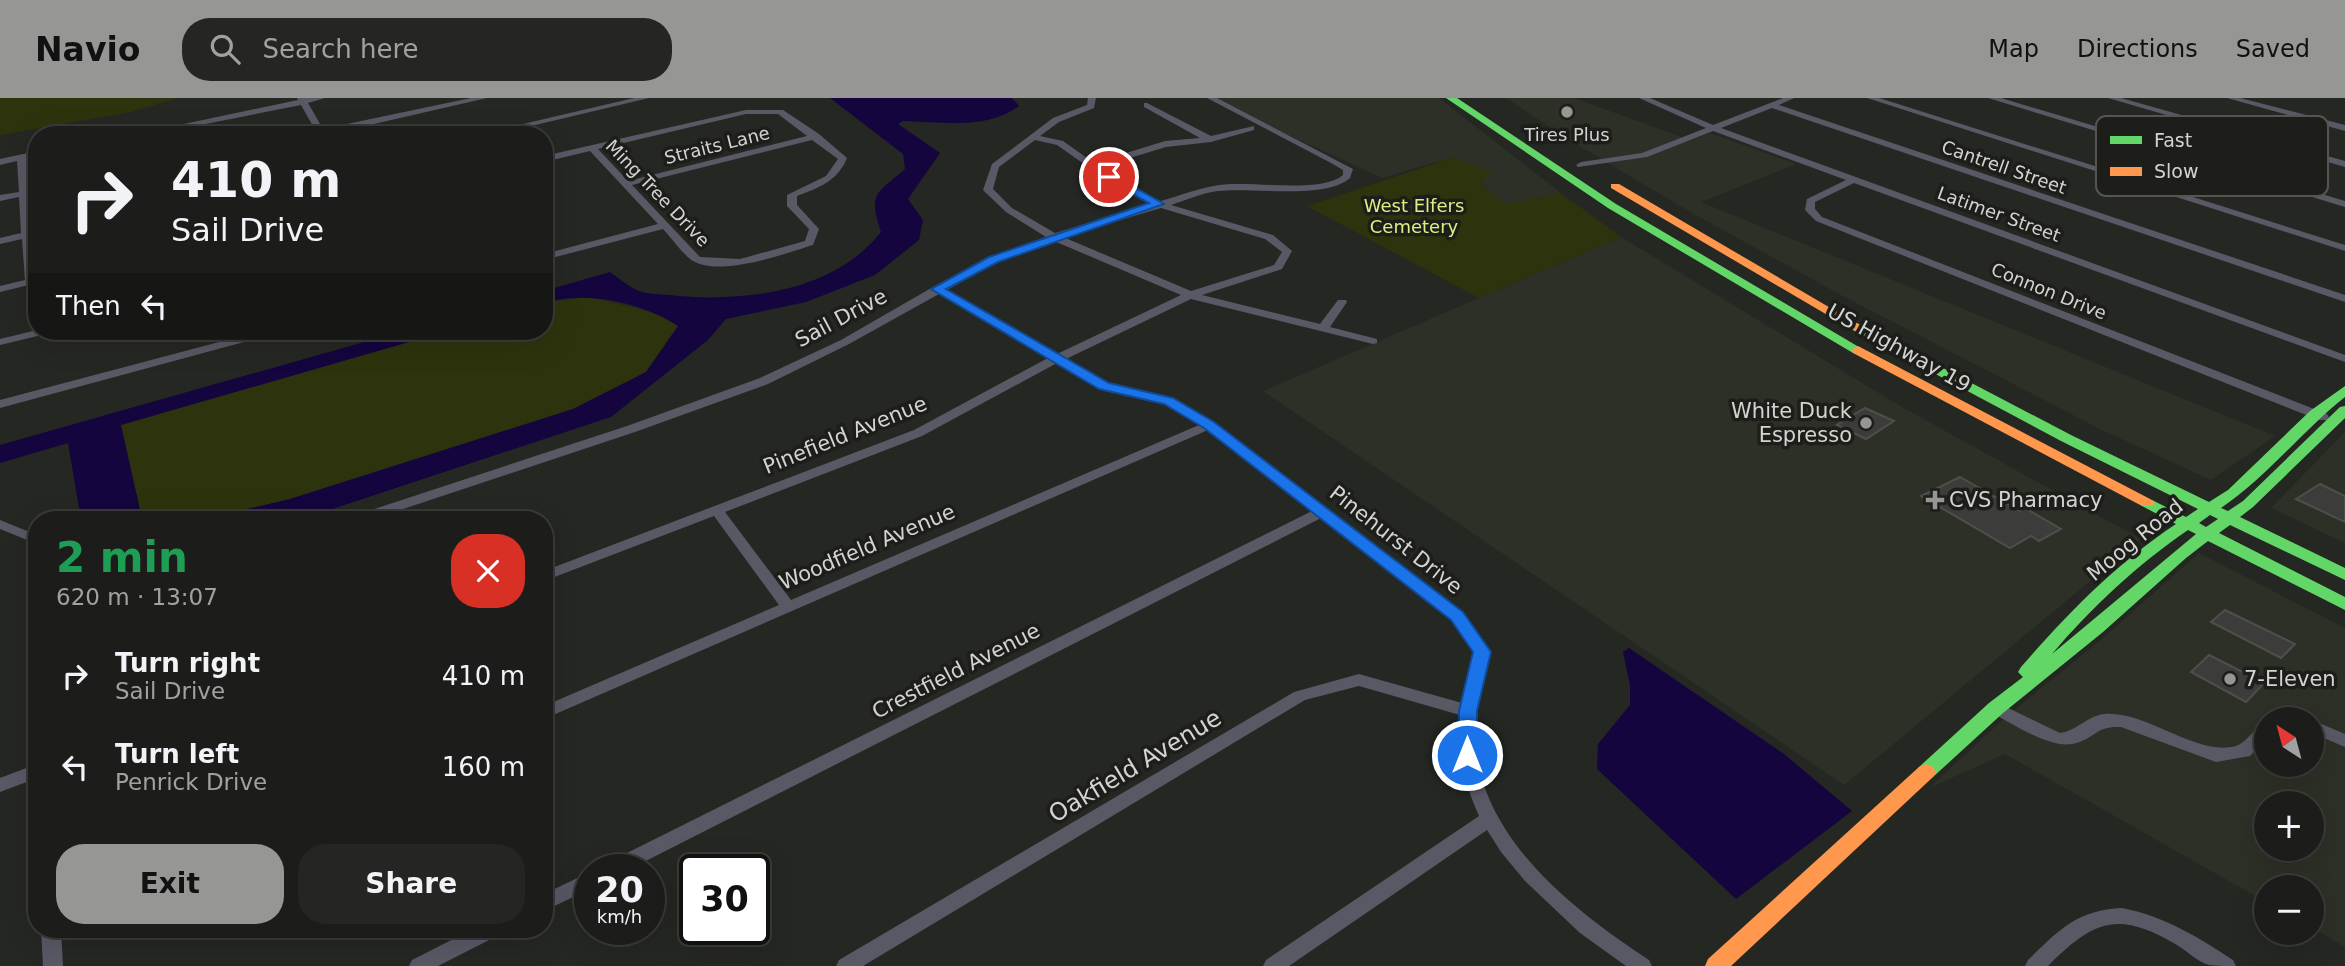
<!DOCTYPE html>
<html lang="en">
<head>
<meta charset="utf-8">
<style>
	body { margin:0; font-family:"DejaVu Sans",sans-serif; background:#252623; color:#f1f3f6; height:100vh; display:flex; flex-direction:column; font-size:26px; white-space:nowrap }
	* { box-sizing:border-box; margin:0 }
	p { font-size:23px; color:#a0a2a2 }
	.icon { flex:none; width:38px; height:38px; fill:none; stroke:currentColor; stroke-width:2; stroke-linecap:round; stroke-linejoin:round }
	.map { position:relative; flex:1; overflow:hidden }
	.drawer { position:absolute; left:28px; top:413px; width:525px; height:427px; display:flex; flex-direction:column; background:#1c1d1a; border-radius:28px; box-shadow:0 7px 28px #0002,0 0 0 2px #3a3b39 }
	.drawer>* { flex:none }
	.guide { position:absolute; left:28px; top:28px; width:525px; height:214px; border-radius:28px; box-shadow:0 7px 28px #0002,0 0 0 2px #3a3b39; background:#1c1d1a; color:#f1f3f6; overflow:hidden }
	.needle { width:46px; rotate:324deg }
	.buttons { position:absolute; left:2254px; top:609px; display:grid; gap:14px }
	.buttons a { display:grid; place-items:center; width:70px; height:70px; border-radius:50%; background:#1c1d1a; box-shadow:0 7px 28px #0002,0 0 0 2px #3a3b39; font-size:35px }
	.speed { position:absolute; left:574px; top:756px; display:flex; gap:14px; font-size:35px; font-weight:700; text-align:center }
	.speed>* { display:grid; place-content:center; width:91px; height:91px; border-radius:50%; background:#1c1d1a; box-shadow:0 7px 28px #0002,0 0 0 2px #3a3b39; line-height:1 }
	.speed small { font-size:18px; font-weight:400 }
	.speed .limit { border:4px solid #111; border-radius:10px; background:#fff; color:#111 }
	.pin { position:absolute; display:grid; place-items:center; width:60px; height:60px; color:#fff; margin:-30px; border:4px solid #fff; border-radius:50%; box-shadow:0 2px 7px #0007 }
	.me { position:absolute; width:77px; margin:-38px; rotate:0deg; stroke-linejoin:round; filter:drop-shadow(0 0 5px #0008) }
	.turn { display:flex; align-items:center; gap:24px; height:147px; padding:0 28px; font-size:32px }
	.turn .icon { width:91px; height:91px; stroke-width:2.5 }
	.turn b { display:block; font-size:49px; line-height:60px }
	.then { display:flex; align-items:center; height:66px; padding:0 28px; background:#0003; gap:14px; font-size:26px }
	.round { display:grid; place-items:center; flex:none; width:74px; height:74px; border-radius:28px; background:#252623 }
	.headline { display:flex; align-items:center; justify-content:space-between; height:119px; padding:0 28px }
	h1 { font-size:42px; font-weight:700; line-height:52px; color:#1e9e55 }
	.cta { display:flex; gap:14px; margin-top:auto; padding:14px 28px }
	.cta a { flex:1; height:80px; border-radius:28px; background:#969794; color:#111; font-size:28px; font-weight:700; line-height:80px; text-align:center }
	.cta a+a { background:#252623; color:#f1f3f6 }
	ul { padding:0; list-style:none }
	li { display:flex; align-items:center; gap:21px; height:91px; padding:0 28px }
	li div { flex:1 }
	li b { display:block; font-size:26px }
	li em { font-style:normal }
	header { display:flex; align-items:center; gap:42px; box-sizing:border-box; height:98px; padding:0 35px; background:#969794; color:#111 }
	header strong { font-size:33px }
	nav { display:flex; gap:38px; margin-inline-start:auto; font-size:24px }
	.search { width:490px; height:63px; background:#252623; display:flex; align-items:center; gap:18px; box-sizing:border-box; padding:0 24px; border-radius:28px; color:#a0a2a2; font-size:26px }
	.map>svg:first-child { display:block }
	.built { fill:#2d3026; fill-rule:evenodd }
	.green { fill:#2d340d }
	.water { fill:#14053e }
	.building { fill:#3c3d3a; stroke:#4e4f4c; stroke-width:2 }
	.lines { fill:none; stroke-linecap:round; stroke-linejoin:round }
	.street { fill:#595966; fill-rule:evenodd }
	.fast { fill:#63d668; fill-rule:evenodd }
	.slow { fill:#ff974d; fill-rule:evenodd }
	.route { fill:#1a73e8; stroke:#114b97; stroke-width:2 }
	.poi-dot { fill:#969794; stroke:#1d1e19; stroke-width:2.5 }
	.labels { text-anchor:middle; dominant-baseline:central; stroke-width:7; stroke-linejoin:round; paint-order:stroke }
	.far-poi-label { font-size:18px; fill:#d3d4d1; stroke:#1d1e19 }
	.far-street-label { font-size:18px; fill:#d3d4d1; stroke:#1d1e19 }
	.far-park-label { font-size:18px; fill:#d9f184; stroke:#1d1e19 }
	.street-label { font-size:21px; fill:#d3d4d1; stroke:#1d1e19 }
	.poi-label { font-size:21px; fill:#d3d4d1; stroke:#1d1e19; text-anchor:start }
	.near-street-label { font-size:24px; fill:#d3d4d1; stroke:#1d1e19 }
	.key { fill:#1d1e19; stroke:#545550; stroke-width:2 }
	.key-label { font-size:19px; fill:#d3d4d1 }
</style>
</head>
<body>
<header>
<strong>Navio</strong>
<div class="search"><svg class="icon" aria-label="search" viewBox="0 0 24 24"><circle cx="10" cy="10" r="6"/><path d="M15 15l6 6"/></svg>Search here</div>
<nav><a>Map</a><a>Directions</a><a>Saved</a></nav>
</header>
<div class="map">
<svg width="2345" height="868" viewBox="0 0 2345 868">
	<rect width="100%" height="100%" fill="#252723"/>
	<g class="built">
		<polygon points="1208,0 1439,0 1561,95 1505,107 1454,59 1382,80"/>
		<polygon points="1506,0 1574,0 1690,42 1710,35 1796,66 1701,104 2275,338 2211,382 2102,332 1841,197 1692,115 1564,39"/>
		<polygon points="1621,139 1902,309 2141,441 1844,687 1263,293"/>
		<polygon points="2345,334 2345,445 2271,410"/>
		<path d="M2199,455L2345,530V849L2312,830V789H2266V804L2005,656L1929,690L2008,617L2103,540ZM2266,621H2312V667H2266ZM2266,705H2312V751H2266Z"/>
	</g>
	<g class="green">
		<polygon points="0,0 178,0 131,14 0,37"/>
		<polygon points="1454,59 1493,76 1480,84 1505,106 1561,95 1621,139 1479,200 1307,108"/>
		<polygon points="588,199 657,215 678,228 646,274 573,311 290,401 209,420 140,412 121,327 447,233 544,233 544,205"/>
	</g>
	<g class="water">
		<path d="M830,0H1012L1019,8C987,32 941,24 903,23L898,26L940,55L908,101L923,122L919,142L875,177L806,204L726,221L708,242L611,319L299,422H84L80,416L68,345L0,365V347L403,233H447L121,327L140,412L209,420L290,401L573,311L646,274L678,228C642,205 586,192 544,205V193L610,174C619,180 631,191 642,194C653,197 668,196 679,198C749,204 836,192 881,134C868,95 876,96 905,71L903,56Z"/>
		<polygon points="1629,550 1784,656 1852,713 1736,801 1597,671 1598,646 1630,607 1630,587 1623,554"/>
	</g>
	<g class="building">
		<polygon points="1865,310 1894,323 1866,341 1837,327"/>
		<polygon points="1960,379 2020,413 2025,410 2061,431 2039,443 2031,438 2010,450 1921,398"/>
		<polygon points="2320,386 2345,398 2345,424 2296,401"/>
		<polygon points="2225,512 2295,546 2281,560 2211,524"/>
		<polygon points="2209,557 2225,565 2264,585 2246,604 2191,574"/>
	</g>
	<g class="lines">
		<g class="street">
			<polygon points="297,0 325,0 308,5 323,31 471,0 487,0 326,37 318,37 301,7 150,37 132,37 298,2"/>
			<polygon points="634,0 649,0 493,37 476,37"/>
			<path d="M1088,0H1096L1094,10L1059,24L1040,38L1063,43L1094,65L1165,43L1200,40L1144,9V5H1147L1211,38L1254,28V32L1211,44L1166,49L1100,69L1127,88L1161,103C1179,98 1196,91 1214,88C1245,81 1320,97 1343,77V72L1331,65L1207,0H1217L1353,71L1350,80C1325,102 1252,89 1218,93C1202,95 1186,102 1171,107L1273,137L1292,153L1282,171L1202,197L1320,226L1338,202H1346L1347,204L1330,229L1377,241V245L1373,246L1191,201L1066,261L1108,285L1172,300L1213,324L1462,514L1490,554C1482,586 1471,621 1476,654C1489,747 1575,813 1649,862L1652,868H1626L1580,835L1525,783L1501,754L1487,732L1289,868H1263L1266,862L1479,718C1464,684 1456,654 1460,617L1359,588L1305,602L863,868H836L839,862L1294,594L1359,576L1462,605L1474,554L1452,522L1321,420L628,772H601L603,767L1312,413L1208,332L544,621V608L779,507L714,418L544,483V473L914,332L1048,260L939,196L849,246L768,286L635,334L370,422H348L350,419L627,328L760,280L841,242L933,189L989,160L1046,139L1006,114L985,94L983,92L992,66L1053,20L1087,7ZM1035,42L1057,47L1121,92L1152,106L1055,135L1012,110L993,91L999,69ZM1161,110L1265,141L1282,154L1274,167L1191,193L1063,139ZM1054,143L1181,197L1057,256L947,192L997,164ZM1057,265L1100,291L1164,306L1199,327L791,502L725,414L922,338Z"/>
			<polygon points="1639,0 1650,0 1713,27 1783,0 1794,0 1779,7 2345,197 2345,204 1772,10 1721,30 2345,257 2345,264 1854,85 1815,104 1815,111 1822,119 2327,316 2329,319 2327,322 2319,322 1816,123 1805,112 1807,101 1846,82 1713,33 1647,59 1578,69 1576,67 1581,64 1642,55 1706,30"/>
			<polygon points="1867,0 1879,0 2345,147 2345,153"/>
			<polygon points="1988,0 2001,0 2345,103 2345,109"/>
			<polygon points="2108,0 2121,0 2345,63 2345,69"/>
			<polygon points="2227,0 2240,0 2345,27 2345,33"/>
			<path d="M746,12H783L819,36L847,60C838,83 818,90 797,98V107L819,131L813,147C784,156 721,179 693,163C684,158 671,139 663,131L544,162V156L658,126L590,53L544,64V58ZM746,16H778L807,38L628,83L598,51ZM812,42L838,61L826,78L787,97V108L809,131L805,143L740,161L700,159L632,87Z"/>
			<polygon points="37,53 37,59 26,61 37,185 0,194 0,188 25,182 22,141 0,146 0,140 21,135 19,99 0,103 0,97 19,94 17,63 0,67 0,61"/>
			<polygon points="37,232 52,233 50,235 0,247 0,241"/>
			<polygon points="261,233 279,233 277,235 0,310 0,302"/>
			<polygon points="0,422 37,437 37,446 0,431"/>
			<path d="M1996,604L2060,635C2077,633 2088,617 2105,616C2147,613 2197,659 2236,648C2248,644 2254,629 2266,625V641L2250,658L2216,664L2121,629C2095,628 2097,639 2076,645C2052,653 2012,625 1990,614L1988,610L1990,606Z"/>
			<polygon points="2280,612 2304,617 2306,621 2268,621 2270,617"/>
			<polygon points="2312,622 2345,636 2345,649 2312,635"/>
			<polygon points="37,666 37,680 0,694 0,680"/>
			<polygon points="590,774 590,791 544,813 544,796"/>
			<path d="M2122,810C2164,818 2198,839 2233,862L2236,868C2228,868 2216,868 2209,867C2198,864 2187,853 2177,847C2118,812 2094,822 2048,868H2025L2028,862C2059,832 2077,812 2122,810Z"/>
			<polygon points="41,831 61,831 63,868 43,868"/>
			<polygon points="473,831 502,831 499,837 438,868 409,868 412,862"/>
		</g>
		<g class="fast">
			<polygon points="1446,0 1457,0 1616,106 1864,252 1858,256 1853,255 1608,110"/>
			<path d="M1857,225L2071,337L2209,404L2228,392L2310,313L2345,288V299C2302,333 2267,379 2221,410L2228,413L2243,403L2340,309L2345,308V320L2253,409L2240,419L2345,470V482L2230,427L2219,435L2345,499V512L2208,443L2186,460L2103,534L2003,615L1933,679L1926,682L1919,679L1916,674L1919,669L1989,605L2023,579L2018,574L2021,569C2067,516 2117,465 2176,426L2142,408L2139,405L2142,402H2152L2186,419L2198,411L2061,343L1853,232L1851,229ZM2210,417L2218,421L2206,429L2199,425ZM2188,432L2196,436L2052,556C2091,510 2138,466 2188,432Z"/>
		</g>
		<g class="slow">
			<polygon points="1611,86 1619,86 1863,229 1857,233 1853,232 1611,90"/>
			<polygon points="1858,248 2152,402 2155,405 2152,408 2142,408 1853,255 1852,252"/>
			<polygon points="1926,666 1933,669 1936,674 1933,679 1731,868 1705,868 1708,861 1919,669"/>
		</g>
	</g>
	<polygon class="route" points="1105,77 1113,77 1164,106 998,164 946,191 1109,285 1173,300 1214,324 1463,514 1491,554 1477,613 1477,657 1474,663 1467,665 1458,657 1459,613 1473,554 1451,522 1204,330 1164,306 1099,291 931,191 989,159 1149,105 1105,81"/>
	<g class="poi-dot">
		<circle cx="1567" cy="14" r="7"/>
		<circle cx="1866" cy="325" r="7"/>
		<path d="M1931.5 391.5h7v7h7v7h-7v7h-7v-7h-7v-7h7z"/>
		<circle cx="2230" cy="581" r="7"/>
	</g>
	<g class="labels">
		<g class="far-poi-label">
			<text x="1567" y="36">Tires Plus</text>
		</g>
		<g class="far-street-label">
			<text transform="translate(717 47) rotate(-14)">Straits Lane</text>
			<text transform="translate(2004 69) rotate(19)">Cantrell Street</text>
			<text transform="translate(658 95) rotate(46)">Ming Tree Drive</text>
			<text transform="translate(1999 116) rotate(20)">Latimer Street</text>
			<text transform="translate(2049 193) rotate(22)">Connon Drive</text>
		</g>
		<g class="far-park-label">
			<text x="1414" y="107">West Elfers<tspan x="1414" dy="21">Cemetery</tspan></text>
		</g>
		<g class="street-label">
			<text transform="translate(841 220) rotate(-28)">Sail Drive</text>
			<text transform="translate(1899 250) rotate(29)">US Highway 19</text>
			<text transform="translate(845 337) rotate(-22)">Pinefield Avenue</text>
			<text transform="translate(1396 442) rotate(38)">Pinehurst Drive</text>
			<text transform="translate(2135 442) rotate(-39)">Moog Road</text>
			<text transform="translate(867 449) rotate(-23)">Woodfield Avenue</text>
			<text transform="translate(956 573) rotate(-27)">Crestfield Avenue</text>
		</g>
		<g class="poi-label">
			<text x="1852" y="313" text-anchor="end">White Duck<tspan x="1852" dy="24">Espresso</tspan></text>
			<text x="1949" y="402">CVS Pharmacy</text>
			<text x="2244" y="581">7-Eleven</text>
		</g>
		<g class="near-street-label">
			<text transform="translate(1135 668) rotate(-31)">Oakfield Avenue</text>
		</g>
	</g>
	<rect x="2096" y="18" width="232" height="80" rx="10" class="key"/>
	<rect x="2110" y="38" width="32" height="8" fill="#63d668"/>
	<rect x="2110" y="69" width="32" height="9" fill="#ff974d"/>
	<g class="key-label">
		<text x="2154" y="49">Fast</text>
		<text x="2154" y="80">Slow</text>
	</g>
</svg>
<div class="buttons">
<a><svg class="needle" viewBox="-14 -14 28 28"><path d="M0-13l5 13h-10z" fill="#e53935"/><path d="M0 13l5-13h-10z" fill="#a0a2a2"/></svg></a>
<a>+</a>
<a>−</a>
</div>
<div class="speed"><div>20<small>km/h</small></div><div class="limit">30</div></div>
<div class="pin" style="left:1109px;top:79px;background:#d93025"><svg class="icon" aria-label="arrive" viewBox="0 0 24 24"><path d="M6 21V4h12l-3 4 3 4H6"/></svg></div>
<svg class="me" style="left:1467px;top:657px" viewBox="-20 -20 40 40"><circle r="17" fill="#1a73e8" stroke="#fff" stroke-width="3"/><path d="M0-11L8 9 0 5-8 9z" fill="#fff"/></svg>
<div class="guide">
<div class="turn"><svg class="icon" aria-label="right" viewBox="0 0 24 24"><path d="M7 20v-9h11M14 6l5 5-5 5"/></svg><div><b>410 m</b>Sail Drive</div></div>
<div class="then">Then<svg class="icon" aria-label="left" viewBox="0 0 24 24"><path d="M17 20v-9H6M10 6l-5 5 5 5"/></svg></div>
</div>
<section class="drawer">
<div class="headline"><div><h1>2 min</h1><p>620 m · 13:07</p></div><a class="round" style="background:#d93025;color:#fff"><svg class="icon" aria-label="close" viewBox="0 0 24 24"><path d="M6 6l12 12M18 6L6 18"/></svg></a></div>
<ul>
<li><svg class="icon" aria-label="right" viewBox="0 0 24 24"><path d="M7 20v-9h11M14 6l5 5-5 5"/></svg><div><b>Turn right</b><p>Sail Drive</p></div><em>410 m</em></li>
<li><svg class="icon" aria-label="left" viewBox="0 0 24 24"><path d="M17 20v-9H6M10 6l-5 5 5 5"/></svg><div><b>Turn left</b><p>Penrick Drive</p></div><em>160 m</em></li>
</ul>
<div class="cta"><a>Exit</a><a>Share</a></div>
</section>
</div>
</body>
</html>
